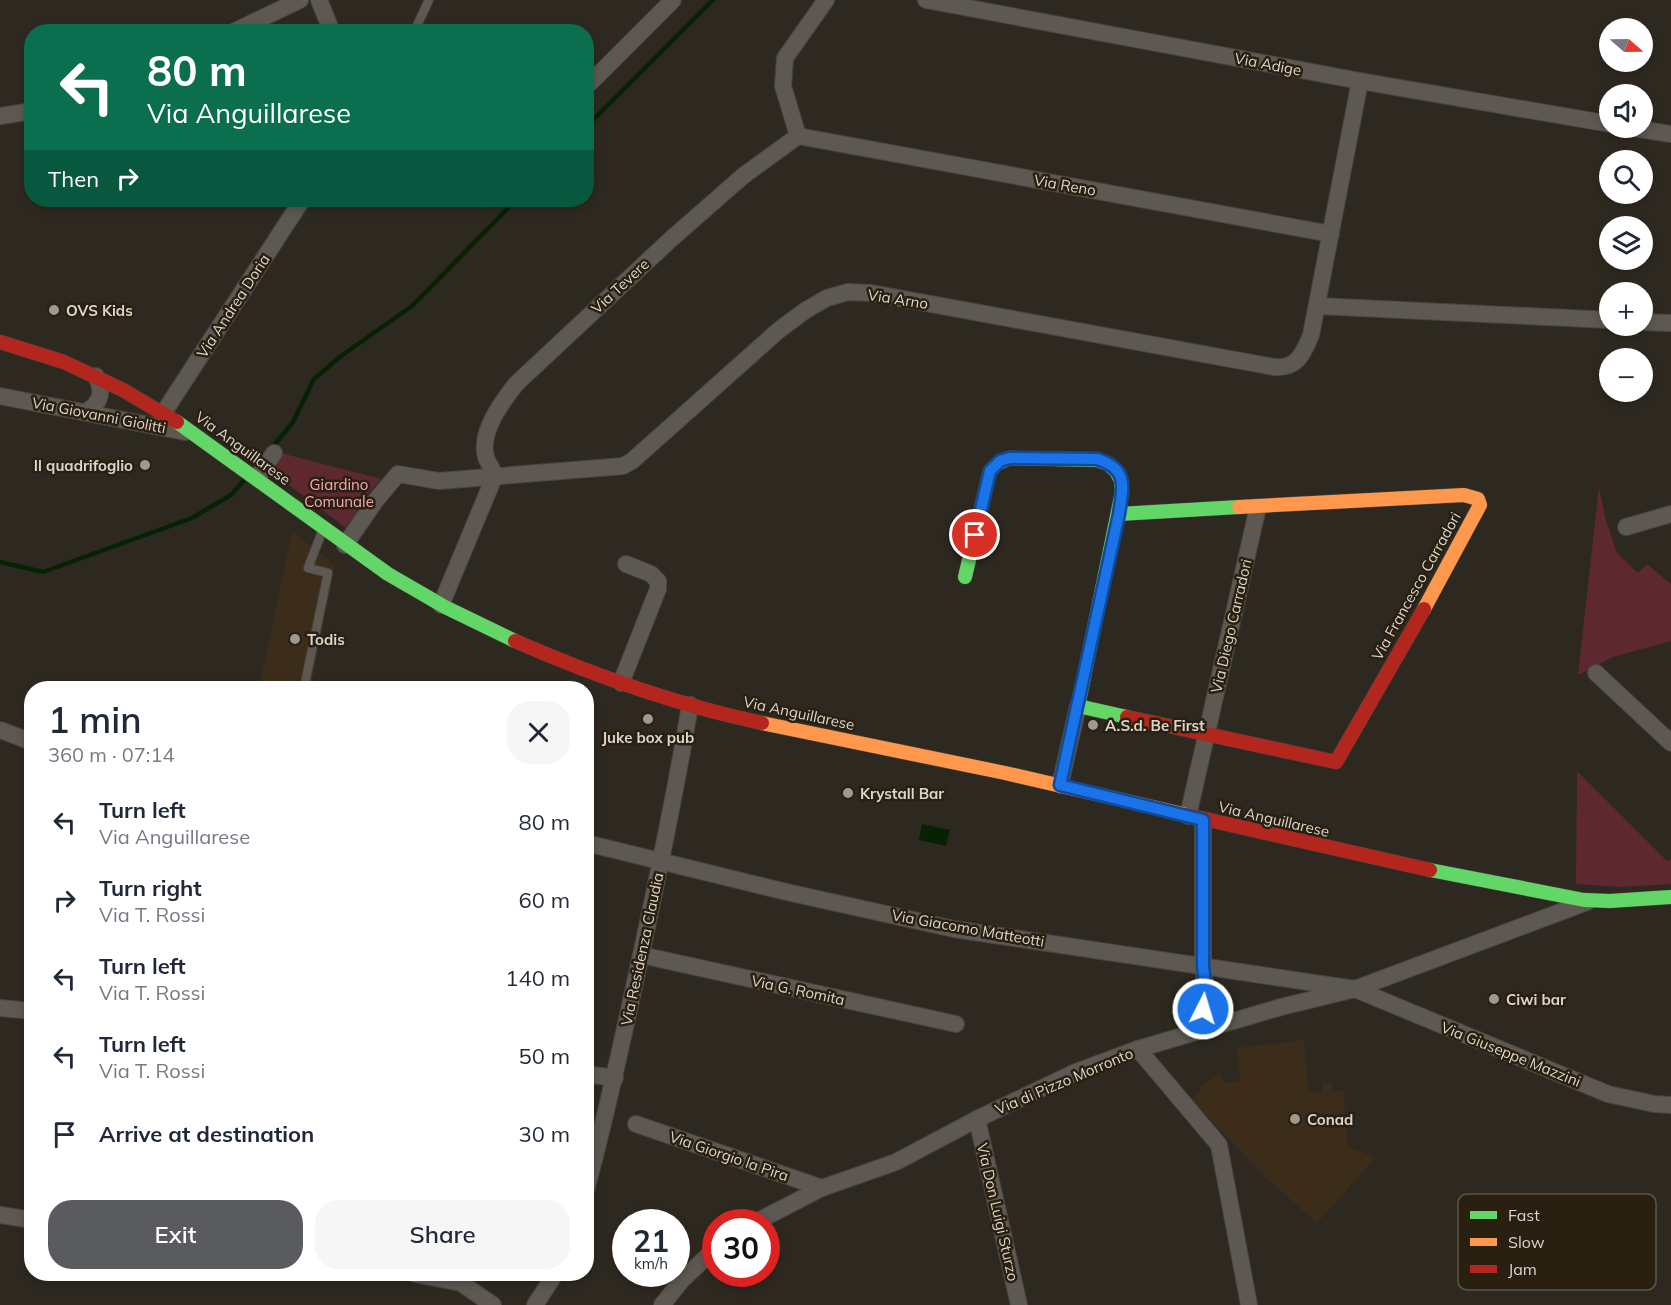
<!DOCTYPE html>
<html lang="en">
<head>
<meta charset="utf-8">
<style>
	body { margin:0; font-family:Mulish,sans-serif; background:#f6f6f7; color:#1f2937; height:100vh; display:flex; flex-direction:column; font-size:22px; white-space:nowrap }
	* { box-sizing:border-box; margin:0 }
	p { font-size:20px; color:#747a83 }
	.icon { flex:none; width:33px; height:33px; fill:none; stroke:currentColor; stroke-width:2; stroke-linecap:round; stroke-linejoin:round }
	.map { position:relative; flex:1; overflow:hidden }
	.side { position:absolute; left:24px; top:681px; width:570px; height:600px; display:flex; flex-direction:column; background:#fff; border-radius:24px; box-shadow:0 3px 9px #0003 }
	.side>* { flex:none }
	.banner { position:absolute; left:24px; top:24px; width:570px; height:183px; border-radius:24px; box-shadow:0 3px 9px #0003; background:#0b6e4f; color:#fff; overflow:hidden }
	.needle { width:39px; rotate:110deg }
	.fabs { position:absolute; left:1599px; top:18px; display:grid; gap:12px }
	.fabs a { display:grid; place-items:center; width:54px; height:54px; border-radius:50%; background:#fff; box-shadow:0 3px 9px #0003; font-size:30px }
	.speed { position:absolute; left:612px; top:1209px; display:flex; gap:12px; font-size:30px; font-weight:700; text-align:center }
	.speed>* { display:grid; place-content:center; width:78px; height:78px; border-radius:50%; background:#fff; box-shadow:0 3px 9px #0003; line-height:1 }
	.speed small { font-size:15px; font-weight:400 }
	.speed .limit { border:9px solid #d22; background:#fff; color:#111 }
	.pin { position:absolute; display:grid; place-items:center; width:51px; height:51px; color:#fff; margin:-26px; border:3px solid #fff; border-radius:50%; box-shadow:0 2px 6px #0007 }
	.me { position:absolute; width:66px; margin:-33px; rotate:5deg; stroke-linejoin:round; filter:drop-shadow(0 0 4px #0008) }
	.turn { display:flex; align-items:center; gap:21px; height:126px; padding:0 24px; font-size:27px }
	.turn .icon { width:78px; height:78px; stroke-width:2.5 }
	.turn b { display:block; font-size:42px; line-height:51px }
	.then { display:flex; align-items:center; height:57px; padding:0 24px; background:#0003; gap:12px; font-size:22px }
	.round { display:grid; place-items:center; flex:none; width:63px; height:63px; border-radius:24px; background:#f6f6f7 }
	.head { display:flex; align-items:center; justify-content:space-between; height:102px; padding:0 24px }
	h1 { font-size:36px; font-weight:600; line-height:45px }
	.primary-button { display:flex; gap:12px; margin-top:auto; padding:12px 24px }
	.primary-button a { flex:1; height:69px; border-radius:24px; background:#595b5f; color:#fff; font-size:24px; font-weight:600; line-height:69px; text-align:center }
	.primary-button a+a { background:#f6f6f7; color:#1f2937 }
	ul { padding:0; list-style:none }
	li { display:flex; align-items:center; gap:18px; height:78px; padding:0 24px }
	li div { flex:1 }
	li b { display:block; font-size:22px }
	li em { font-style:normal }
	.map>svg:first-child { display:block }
	.built { fill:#3b2d1a }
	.green { fill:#5e2830 }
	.water { fill:#062203 }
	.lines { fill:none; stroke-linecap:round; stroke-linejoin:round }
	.stream { stroke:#062203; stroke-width:4.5 }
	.lane-casing { stroke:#49453d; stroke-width:10 }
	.street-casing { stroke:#49453d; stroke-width:18 }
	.fast-casing { stroke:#49453d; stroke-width:15 }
	.slow-casing { stroke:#49453d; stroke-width:15 }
	.jam-casing { stroke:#49453d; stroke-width:15 }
	.lane { stroke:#5d5851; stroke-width:8 }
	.street { stroke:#5d5851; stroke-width:16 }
	.fast { stroke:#63d668; stroke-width:14 }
	.slow { stroke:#ff974d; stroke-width:14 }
	.jam { stroke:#b3261e; stroke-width:14 }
	.route-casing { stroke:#114b97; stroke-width:15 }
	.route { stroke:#1a73e8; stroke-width:10 }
	.poi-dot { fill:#9f9990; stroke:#2a2011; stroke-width:2 }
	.labels { text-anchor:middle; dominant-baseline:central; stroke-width:5; stroke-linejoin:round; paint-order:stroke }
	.street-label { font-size:15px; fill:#dcd5cc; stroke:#2a2011 }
	.poi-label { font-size:15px; font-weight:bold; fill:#dcd5cc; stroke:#2a2011; text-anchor:start }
	.park-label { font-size:15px; fill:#f9a6b0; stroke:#2a2011 }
	.key { fill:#2a2011; stroke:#5f5649; stroke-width:1.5 }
	.key-label { font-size:16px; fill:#dcd5cc }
</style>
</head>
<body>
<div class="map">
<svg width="1671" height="1305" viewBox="0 0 1671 1305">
	<rect width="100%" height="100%" fill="#2e2920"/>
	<g class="built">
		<polygon points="292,532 335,565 312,680 349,688 259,688"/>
		<polygon points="1304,1040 1309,1093 1322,1092 1322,1083 1332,1082 1333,1091 1343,1091 1348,1147 1376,1157 1317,1223 1264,1176 1191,1099 1201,1091 1199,1088 1219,1073 1225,1083 1240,1081 1237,1048"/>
	</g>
	<g class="green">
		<polygon points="277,452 381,479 370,491 346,528 265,467"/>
		<polygon points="1599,487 1605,517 1617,553 1638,573 1647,564 1671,584 1671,641 1613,657 1578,675"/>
		<polygon points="1577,771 1667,861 1671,859 1671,884 1620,887 1576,884"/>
	</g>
	<polygon class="water" points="922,824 950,830 946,846 919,840"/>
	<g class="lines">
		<g class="stream">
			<polyline points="586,127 713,0"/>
			<polyline points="271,449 293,422 314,379 341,356 412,306 516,200"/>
			<polyline points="0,562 43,572 192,518 231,495 246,478"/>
		</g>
		<g class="lane-casing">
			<g id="lane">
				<polyline points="414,32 429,0"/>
				<polyline points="304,688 328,573 308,568 323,529"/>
			</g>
		</g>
		<g class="street-casing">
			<g id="street">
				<polyline points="319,0 332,32"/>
				<polyline points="926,0 1360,81 1610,124"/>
				<polyline points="233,32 300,0"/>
				<polyline points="586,87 673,0"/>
				<polyline points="0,116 32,111"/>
				<polyline points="1633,128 1671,134"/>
				<polyline points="798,136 1331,234"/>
				<polyline points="798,136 783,86 785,58 826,0"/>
				<polyline points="1318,306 1610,320"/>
				<polyline points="1642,322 1671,323"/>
				<polyline points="0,396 185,432"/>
				<path d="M85,412C101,404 104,392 96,376"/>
				<polyline points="164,412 302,200"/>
				<polyline points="257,478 274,453"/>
				<polyline points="1626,527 1671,514"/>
				<path d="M345,545L376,500L398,474L439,481L623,466L632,461L779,330L806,310L827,298L848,292L871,293L1274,367C1297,369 1303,354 1311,335L1360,81"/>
				<path d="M441,605L495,475C492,469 488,463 486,457C479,432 502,402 516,384L670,240L743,176L798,136"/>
				<polyline points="1596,673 1671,743"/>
				<polyline points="621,683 658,589 658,581 651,574 626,564"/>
				<polyline points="0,730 32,742"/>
				<polyline points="1060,785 1078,706"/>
				<polyline points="1188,816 1258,507"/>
				<polyline points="586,843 791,893 954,929 1355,989 1608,1094 1654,1104 1671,1105"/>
				<polyline points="641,955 956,1024"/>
				<polyline points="0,1008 32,1011"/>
				<polyline points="1191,1033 1203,1009 1206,996 1203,965 1203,820"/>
				<polyline points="1138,1049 1219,1145 1249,1305"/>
				<polyline points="586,1074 615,1078"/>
				<polyline points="977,1119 1019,1305"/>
				<polyline points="636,1124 822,1188"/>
				<path d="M586,1190C608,1110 625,1028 643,946C660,866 677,786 690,705"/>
				<polyline points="0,1215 32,1220"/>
				<polyline points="756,1222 822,1188 896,1162 977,1119 1076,1072 1138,1049 1281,1007 1355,989 1587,902"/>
				<polyline points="415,1274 461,1283 493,1305"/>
				<polyline points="535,1305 555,1274"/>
				<polyline points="662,1305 682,1280 716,1248"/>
			</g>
		</g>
		<g class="fast-casing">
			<g id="fast">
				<polyline points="177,422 388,574 445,607 515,641"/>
				<polyline points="1119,514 1239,507"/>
				<polyline points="965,577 990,471 998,463 1010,458 1097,460 1108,464 1116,471 1121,480 1122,492 1078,706 1127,717"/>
				<polyline points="1430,870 1584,900 1610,901 1671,897"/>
			</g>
		</g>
		<g class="slow-casing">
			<g id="slow">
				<polyline points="1239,507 1464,495 1478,499 1480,505 1424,609"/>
				<polyline points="762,723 1005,773 1187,815"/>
			</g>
		</g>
		<g class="jam-casing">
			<g id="jam">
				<polyline points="0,342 64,362 123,390 177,422"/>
				<path d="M515,641C595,676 677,705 762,723"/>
				<polyline points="1127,717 1336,762 1424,609"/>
				<polyline points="1187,815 1430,870"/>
			</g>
		</g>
		<use href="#lane" class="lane"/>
		<use href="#street" class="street"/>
		<use href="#fast" class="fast"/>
		<use href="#slow" class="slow"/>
		<use href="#jam" class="jam"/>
	</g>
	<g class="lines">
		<g class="route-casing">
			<path id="route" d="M975,535L990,471L1000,461L1010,458L1097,459C1129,469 1123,487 1119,514L1060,785L1203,820V965L1206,996L1203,1009"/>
		</g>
		<use href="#route" class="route"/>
	</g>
	<g class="poi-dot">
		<circle cx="54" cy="310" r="6"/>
		<circle cx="145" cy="465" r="6"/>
		<circle cx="295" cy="639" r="6"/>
		<circle cx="648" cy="719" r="6"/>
		<circle cx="1093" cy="725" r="6"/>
		<circle cx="848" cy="793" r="6"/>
		<circle cx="1494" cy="999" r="6"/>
		<circle cx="1295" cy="1119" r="6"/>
	</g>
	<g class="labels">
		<g class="street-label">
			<text transform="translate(1268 64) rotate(11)">Via Adige</text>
			<text transform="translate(1065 185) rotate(10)">Via Reno</text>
			<text transform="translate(620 286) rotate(-43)">Via Tevere</text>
			<text transform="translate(898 299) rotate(9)">Via Arno</text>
			<text transform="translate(233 306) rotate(-57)">Via Andrea Doria</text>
			<text transform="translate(99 415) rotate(11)">Via Giovanni Giolitti</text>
			<text transform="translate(243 448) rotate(36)">Via Anguillarese</text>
			<text transform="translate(1416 586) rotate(-61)">Via Francesco Carradori</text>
			<text transform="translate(1231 626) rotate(-77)">Via Diego Carradori</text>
			<text transform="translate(799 713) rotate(12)">Via Anguillarese</text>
			<text transform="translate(1274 819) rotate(13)">Via Anguillarese</text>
			<text transform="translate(968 928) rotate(10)">Via Giacomo Matteotti</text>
			<text transform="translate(642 949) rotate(-78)">Via Residenza Claudia</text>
			<text transform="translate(798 990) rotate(12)">Via G. Romita</text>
			<text transform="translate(1511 1054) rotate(22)">Via Giuseppe Mazzini</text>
			<text transform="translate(1064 1081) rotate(-23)">Via di Pizzo Morronto</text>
			<text transform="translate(729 1156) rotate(19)">Via Giorgio la Pira</text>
			<text transform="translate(998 1212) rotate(77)">Via Don Luigi Sturzo</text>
		</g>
		<g class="poi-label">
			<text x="66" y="310">OVS Kids</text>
			<text x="133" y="465" text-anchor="end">Il quadrifoglio</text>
			<text x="307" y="639">Todis</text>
			<text x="1105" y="725">A.S.d. Be First</text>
			<text x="648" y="737" text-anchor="middle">Juke box pub</text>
			<text x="860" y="793">Krystall Bar</text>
			<text x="1506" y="999">Ciwi bar</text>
			<text x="1307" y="1119">Conad</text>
		</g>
		<g class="park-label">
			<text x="339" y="484">Giardino<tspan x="339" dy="17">Comunale</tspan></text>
		</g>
	</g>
	<rect x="1458" y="1194" width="198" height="96" rx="9" class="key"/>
	<rect x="1470" y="1211" width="27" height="8" fill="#63d668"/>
	<rect x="1470" y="1238" width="27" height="8" fill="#ff974d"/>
	<rect x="1470" y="1265" width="27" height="8" fill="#b3261e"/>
	<g class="key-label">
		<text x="1508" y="1221">Fast</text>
		<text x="1508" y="1248">Slow</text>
		<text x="1508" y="1275">Jam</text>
	</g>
</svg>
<div class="fabs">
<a><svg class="needle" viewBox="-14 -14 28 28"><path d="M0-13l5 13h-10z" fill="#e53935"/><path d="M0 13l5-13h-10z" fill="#747a83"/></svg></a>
<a><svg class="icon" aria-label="sound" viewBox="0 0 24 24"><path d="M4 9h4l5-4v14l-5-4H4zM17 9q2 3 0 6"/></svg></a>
<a><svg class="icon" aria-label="search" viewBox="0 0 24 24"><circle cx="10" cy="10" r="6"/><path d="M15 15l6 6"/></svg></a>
<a><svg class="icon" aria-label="layers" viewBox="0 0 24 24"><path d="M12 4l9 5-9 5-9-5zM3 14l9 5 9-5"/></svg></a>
<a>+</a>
<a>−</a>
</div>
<div class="speed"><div>21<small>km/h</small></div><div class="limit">30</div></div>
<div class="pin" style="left:975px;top:535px;background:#d93025"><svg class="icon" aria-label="arrive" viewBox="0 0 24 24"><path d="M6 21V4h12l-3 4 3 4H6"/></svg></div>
<svg class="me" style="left:1203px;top:1009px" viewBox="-20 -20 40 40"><circle r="17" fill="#1a73e8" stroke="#fff" stroke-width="3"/><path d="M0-11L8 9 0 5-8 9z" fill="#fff"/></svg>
<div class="banner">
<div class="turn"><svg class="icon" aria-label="left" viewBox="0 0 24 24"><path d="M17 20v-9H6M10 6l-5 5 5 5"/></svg><div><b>80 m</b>Via Anguillarese</div></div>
<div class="then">Then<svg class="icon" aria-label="right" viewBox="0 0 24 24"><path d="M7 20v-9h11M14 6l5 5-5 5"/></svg></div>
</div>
<section class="side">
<div class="head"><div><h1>1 min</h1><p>360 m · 07:14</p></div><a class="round"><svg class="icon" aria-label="close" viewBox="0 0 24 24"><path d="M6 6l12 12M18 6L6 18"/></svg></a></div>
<ul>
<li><svg class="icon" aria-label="left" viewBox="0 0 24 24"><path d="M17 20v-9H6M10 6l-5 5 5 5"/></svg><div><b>Turn left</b><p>Via Anguillarese</p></div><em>80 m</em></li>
<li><svg class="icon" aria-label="right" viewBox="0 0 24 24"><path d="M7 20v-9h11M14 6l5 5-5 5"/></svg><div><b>Turn right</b><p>Via T. Rossi</p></div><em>60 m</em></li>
<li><svg class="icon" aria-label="left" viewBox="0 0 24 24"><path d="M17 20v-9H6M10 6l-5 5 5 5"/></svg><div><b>Turn left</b><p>Via T. Rossi</p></div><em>140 m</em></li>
<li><svg class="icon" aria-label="left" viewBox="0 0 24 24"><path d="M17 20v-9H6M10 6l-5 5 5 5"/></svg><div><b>Turn left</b><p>Via T. Rossi</p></div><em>50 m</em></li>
<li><svg class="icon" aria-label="arrive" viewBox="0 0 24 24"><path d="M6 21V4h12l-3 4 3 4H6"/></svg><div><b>Arrive at destination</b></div><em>30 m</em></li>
</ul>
<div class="primary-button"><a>Exit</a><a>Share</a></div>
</section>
</div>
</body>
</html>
